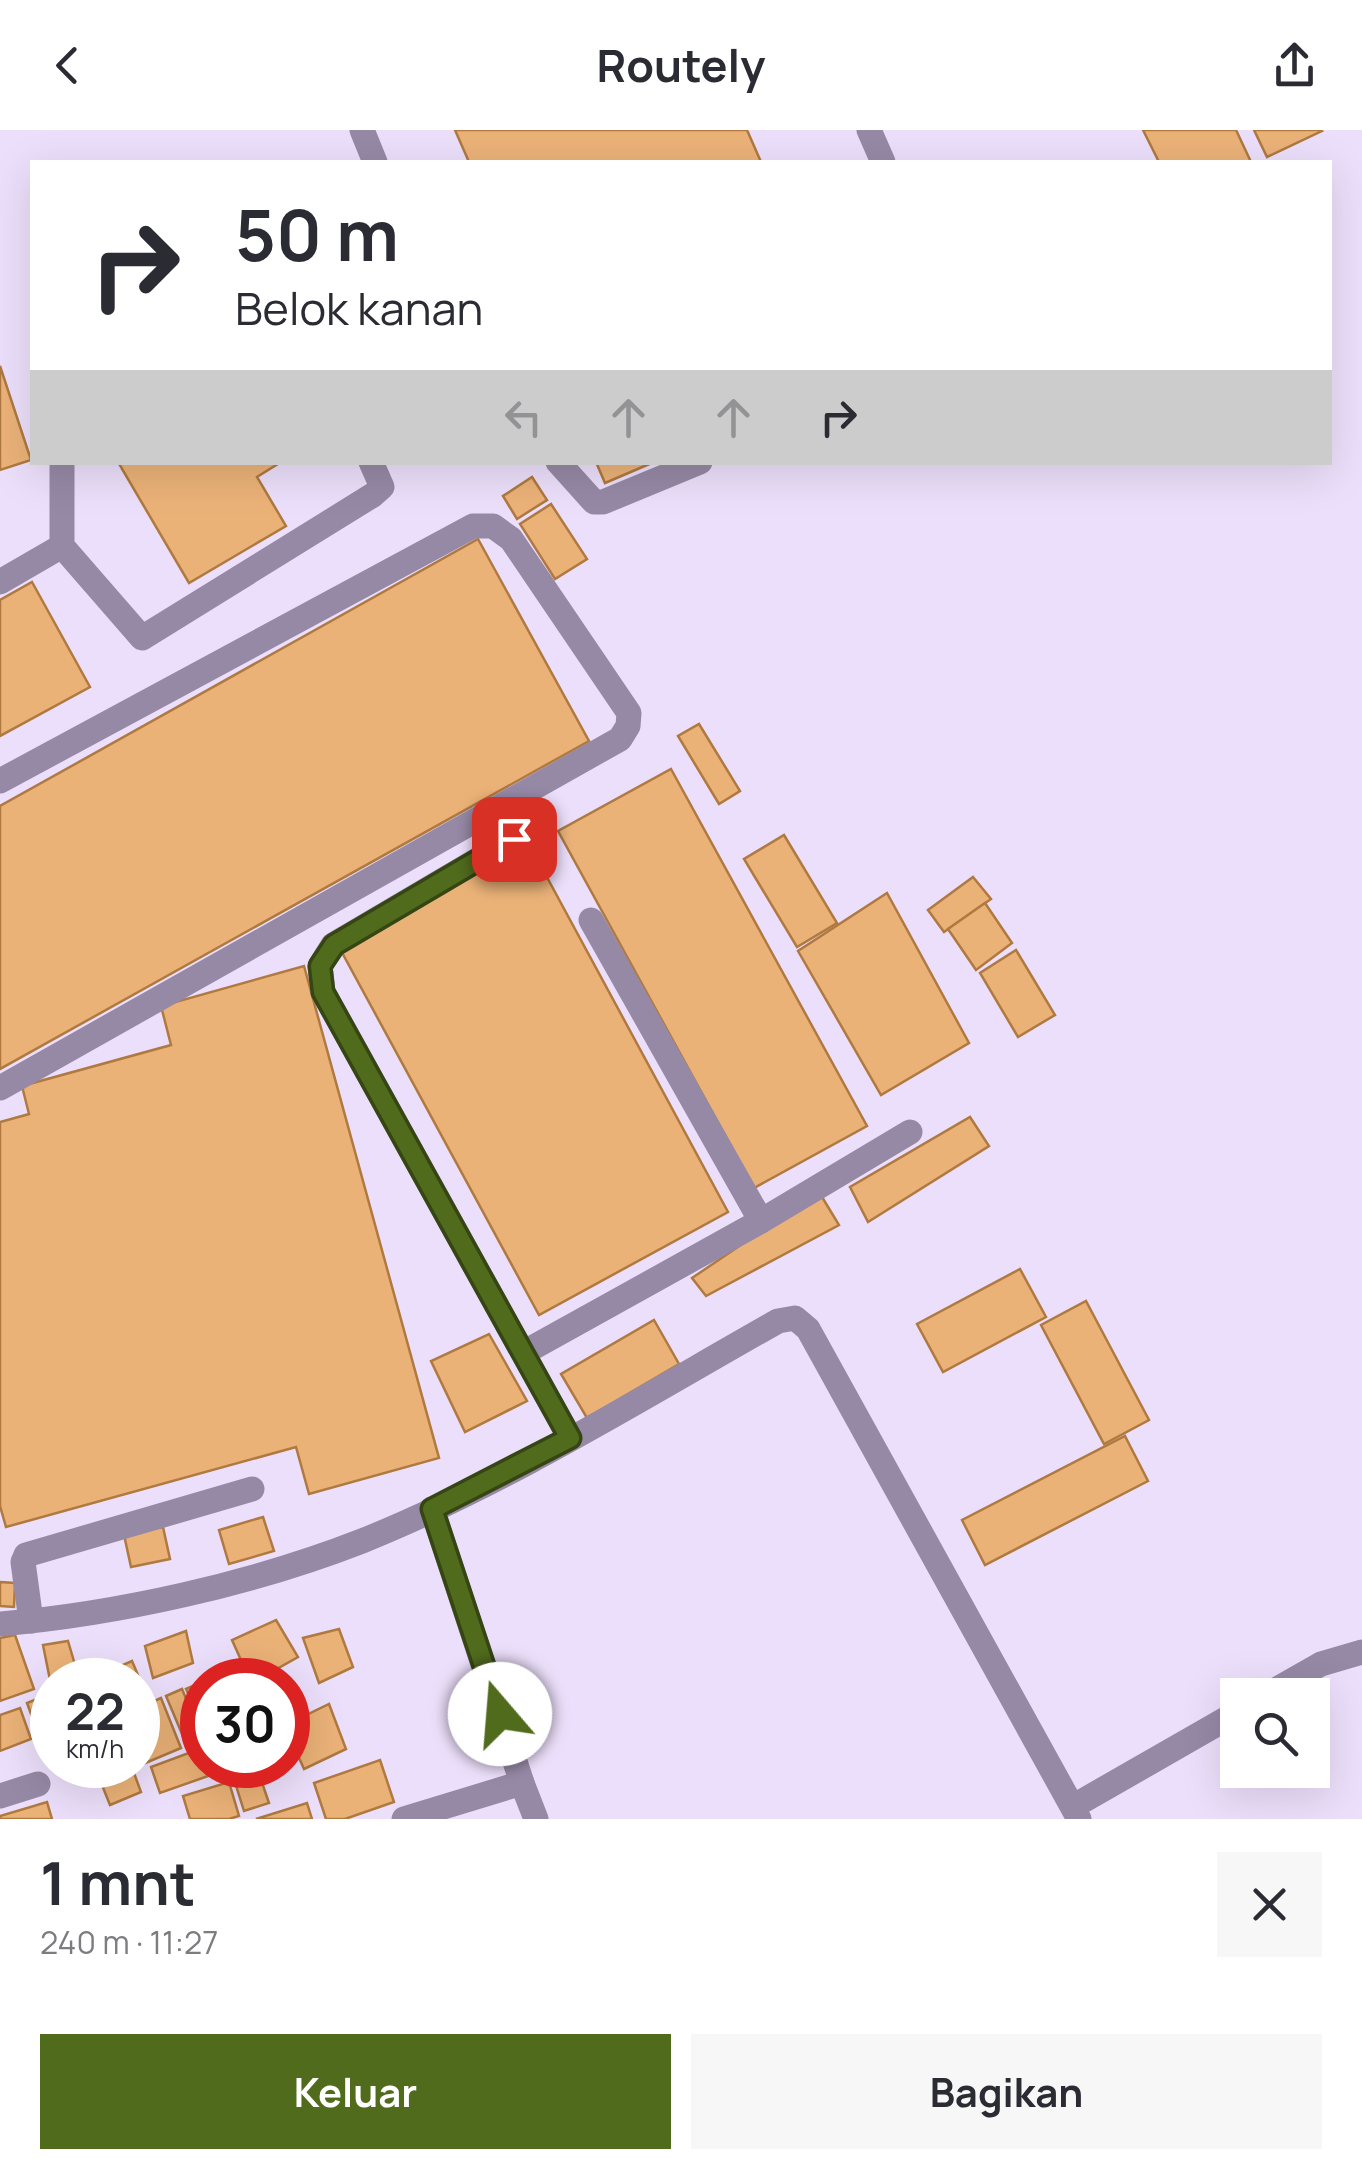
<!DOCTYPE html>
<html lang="id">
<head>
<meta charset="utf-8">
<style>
	body { margin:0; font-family:Manrope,sans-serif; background:#f7f7f7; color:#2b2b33; height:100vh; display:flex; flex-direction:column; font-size:38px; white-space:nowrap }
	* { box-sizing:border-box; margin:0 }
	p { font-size:32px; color:#7c7c81 }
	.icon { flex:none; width:55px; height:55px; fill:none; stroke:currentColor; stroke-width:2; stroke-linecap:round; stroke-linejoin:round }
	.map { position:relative; height:1689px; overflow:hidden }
	.side { display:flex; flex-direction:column; background:#fff; flex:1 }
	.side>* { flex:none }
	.top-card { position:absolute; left:30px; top:30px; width:1302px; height:305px; border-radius:0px; box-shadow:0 10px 40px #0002; background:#fff; color:#2b2b33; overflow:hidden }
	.buttons { position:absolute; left:1220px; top:1548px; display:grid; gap:20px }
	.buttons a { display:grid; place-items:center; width:110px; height:110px; border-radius:0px; background:#fff; box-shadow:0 10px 40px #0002; font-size:50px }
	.speed { position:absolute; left:30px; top:1528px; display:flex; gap:20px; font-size:50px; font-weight:700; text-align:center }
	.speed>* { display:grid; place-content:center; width:130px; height:130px; border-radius:50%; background:#fff; box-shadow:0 10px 40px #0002; line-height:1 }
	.speed small { font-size:25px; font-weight:400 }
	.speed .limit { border:15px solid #d22; background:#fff; color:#111 }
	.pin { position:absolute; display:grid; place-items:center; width:85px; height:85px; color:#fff; margin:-42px; border-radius:20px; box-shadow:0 5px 15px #0006 }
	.me { position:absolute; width:110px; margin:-55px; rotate:342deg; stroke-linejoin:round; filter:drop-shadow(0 0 8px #0008) }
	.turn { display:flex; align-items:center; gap:35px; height:210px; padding:0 40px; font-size:45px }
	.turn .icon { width:130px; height:130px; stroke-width:2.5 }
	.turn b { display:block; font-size:70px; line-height:85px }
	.lanes { display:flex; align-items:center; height:95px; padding:0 40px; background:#0003; justify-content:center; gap:50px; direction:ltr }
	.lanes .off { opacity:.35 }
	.round { display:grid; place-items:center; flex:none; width:105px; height:105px; border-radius:0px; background:#f7f7f7 }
	.overview { display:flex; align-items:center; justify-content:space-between; height:170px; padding:0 40px }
	h1 { font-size:60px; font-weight:700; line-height:75px }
	.cta { display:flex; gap:20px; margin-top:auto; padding:20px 40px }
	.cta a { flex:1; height:115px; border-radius:0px; background:#516b1d; color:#fff; font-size:40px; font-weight:700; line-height:115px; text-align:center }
	.cta a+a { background:#f7f7f7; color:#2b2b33 }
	header { display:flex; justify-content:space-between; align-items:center; height:130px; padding:0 40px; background:#fff; font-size:45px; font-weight:700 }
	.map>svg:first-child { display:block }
	.building { fill:#ebb278; stroke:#af7940; stroke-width:2.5 }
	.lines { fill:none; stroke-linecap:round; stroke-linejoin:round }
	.minor { stroke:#9689a6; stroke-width:25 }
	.route-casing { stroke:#354613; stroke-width:25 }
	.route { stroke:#516b1d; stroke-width:18 }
</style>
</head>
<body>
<header><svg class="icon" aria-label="back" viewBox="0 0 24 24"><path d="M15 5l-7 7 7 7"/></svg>Routely<svg class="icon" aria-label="share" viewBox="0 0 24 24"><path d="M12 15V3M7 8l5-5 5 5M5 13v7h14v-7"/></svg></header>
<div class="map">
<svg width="1362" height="1689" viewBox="0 0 1362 1689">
	<rect width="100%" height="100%" fill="#ecdffb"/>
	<g class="building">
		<polygon points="455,0 747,0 761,32 469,32"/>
		<polygon points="1143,0 1236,0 1251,32 1159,32"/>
		<polygon points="1254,0 1321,0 1322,1 1267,27"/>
		<polygon points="0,236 31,330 0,340"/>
		<polygon points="118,332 281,332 257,347 286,396 189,453"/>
		<polygon points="596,332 654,332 605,353"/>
		<polygon points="532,347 547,370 517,389 503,366"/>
		<polygon points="551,374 587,429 555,449 520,394"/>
		<polygon points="478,409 589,611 0,939 0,676"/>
		<polygon points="32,452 90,557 0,606 0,470"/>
		<polygon points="699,594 740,661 719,674 678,606"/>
		<polygon points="671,639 867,996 754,1058 558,701"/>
		<polygon points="784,705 837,793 797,817 744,729"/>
		<polygon points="529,714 728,1082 539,1185 339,817"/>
		<polygon points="973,747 991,769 944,802 928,780"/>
		<polygon points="887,763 969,913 881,965 798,821"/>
		<polygon points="985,773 1012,813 976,840 948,799"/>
		<polygon points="1016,820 1055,885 1018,907 980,843"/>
		<polygon points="304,836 439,1328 309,1364 296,1317 6,1397 0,1376 0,992 29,984 22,956 171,915 161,876"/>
		<polygon points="970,987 989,1016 868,1092 850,1057"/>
		<polygon points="819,1062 839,1095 706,1166 692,1148"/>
		<polygon points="1020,1139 1046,1187 943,1242 917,1194"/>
		<polygon points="1086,1171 1149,1290 1104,1314 1041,1195"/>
		<polygon points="654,1190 679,1234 587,1288 561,1244"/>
		<polygon points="489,1204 527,1271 465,1302 431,1231"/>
		<polygon points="1125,1306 1148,1351 985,1435 962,1390"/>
		<polygon points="263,1387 274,1421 229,1434 219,1400"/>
		<polygon points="163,1397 170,1429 131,1437 124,1405"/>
		<polygon points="0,1452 15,1453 14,1477 0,1476"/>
		<polygon points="276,1490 298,1527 257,1550 250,1550 232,1510"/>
		<polygon points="339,1499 353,1537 319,1553 303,1508"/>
		<polygon points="186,1501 193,1533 153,1548 145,1516"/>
		<polygon points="15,1505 34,1559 0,1571 0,1508"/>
		<polygon points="68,1511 78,1545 52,1550 51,1555 43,1515"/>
		<polygon points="132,1531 146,1564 138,1567 138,1550 103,1550 100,1545"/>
		<polygon points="236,1537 241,1550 207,1550"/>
		<polygon points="202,1552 202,1592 201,1592 186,1559"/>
		<polygon points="182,1559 201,1604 185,1611 166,1566"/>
		<polygon points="52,1563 52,1600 39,1606 27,1573"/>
		<polygon points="161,1568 181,1618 136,1637 139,1607 138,1578"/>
		<polygon points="329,1574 346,1619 304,1639 288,1603 288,1594"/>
		<polygon points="20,1578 31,1609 0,1621 0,1585"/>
		<polygon points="202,1618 202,1635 207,1635 211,1645 160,1663 151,1637"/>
		<polygon points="380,1630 394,1672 345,1689 326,1689 314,1653"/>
		<polygon points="94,1635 131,1635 141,1662 110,1675"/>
		<polygon points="257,1638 269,1673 244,1681 233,1646"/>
		<polygon points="229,1652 239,1686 229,1689 190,1689 183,1666"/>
		<polygon points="47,1672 52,1689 0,1689 0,1686"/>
		<polygon points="307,1673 312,1689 256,1689"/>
	</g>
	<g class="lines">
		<g class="minor">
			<polyline points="362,0 375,32"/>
			<polyline points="869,0 883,32"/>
			<polyline points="62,332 62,416 142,508 373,365 382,357 371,332"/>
			<polyline points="558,332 594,372 603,372 700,332"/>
			<polyline points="0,452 62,416"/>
			<polyline points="0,651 473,396 493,396 511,409 629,583 628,596 620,609 0,958"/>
			<polyline points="513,709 333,815 320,836 323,862 570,1308"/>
			<polyline points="591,790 761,1091"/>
			<polyline points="525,1222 761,1091 910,1002"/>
			<polyline points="31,1491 23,1432 26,1425 252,1359"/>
			<path d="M0,1494C117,1484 252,1454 362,1411C504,1354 645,1266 778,1191L795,1188L808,1199L1079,1689"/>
			<polyline points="1267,1565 1321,1534 1362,1522"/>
			<polyline points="522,1653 536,1689"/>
			<polyline points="0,1666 38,1654"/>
			<polyline points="1074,1676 1238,1582"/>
			<polyline points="404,1689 522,1653 432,1379"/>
		</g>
	</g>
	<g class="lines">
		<g class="route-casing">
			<polyline id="route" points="500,1584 432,1379 570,1308 323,862 320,836 334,815 514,709"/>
		</g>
		<use href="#route" class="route"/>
	</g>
</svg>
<div class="buttons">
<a><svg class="icon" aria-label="search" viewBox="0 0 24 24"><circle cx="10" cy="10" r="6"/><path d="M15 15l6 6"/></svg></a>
</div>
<div class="speed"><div>22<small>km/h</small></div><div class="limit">30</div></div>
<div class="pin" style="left:514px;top:709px;background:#d93025"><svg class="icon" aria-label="arrive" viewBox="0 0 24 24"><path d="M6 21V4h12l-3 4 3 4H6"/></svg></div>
<svg class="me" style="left:500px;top:1584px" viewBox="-20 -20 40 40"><circle r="19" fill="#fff"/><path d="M0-13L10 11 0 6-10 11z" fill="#516b1d"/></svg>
<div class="top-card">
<div class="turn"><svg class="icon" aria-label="right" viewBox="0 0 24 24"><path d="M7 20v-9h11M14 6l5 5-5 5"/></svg><div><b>50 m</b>Belok kanan</div></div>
<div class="lanes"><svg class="icon off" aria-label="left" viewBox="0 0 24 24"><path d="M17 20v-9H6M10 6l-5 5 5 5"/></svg><svg class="icon off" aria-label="ahead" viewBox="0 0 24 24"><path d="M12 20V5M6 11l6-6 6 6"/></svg><svg class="icon off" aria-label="ahead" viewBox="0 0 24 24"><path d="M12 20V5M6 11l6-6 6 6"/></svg><svg class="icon" aria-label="right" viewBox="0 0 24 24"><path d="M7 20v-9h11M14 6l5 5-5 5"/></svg></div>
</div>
</div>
<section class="side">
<div class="overview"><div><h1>1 mnt</h1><p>240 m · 11:27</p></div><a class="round"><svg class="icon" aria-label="close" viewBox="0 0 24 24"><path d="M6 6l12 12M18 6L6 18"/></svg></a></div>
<div class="cta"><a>Keluar</a><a>Bagikan</a></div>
</section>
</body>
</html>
